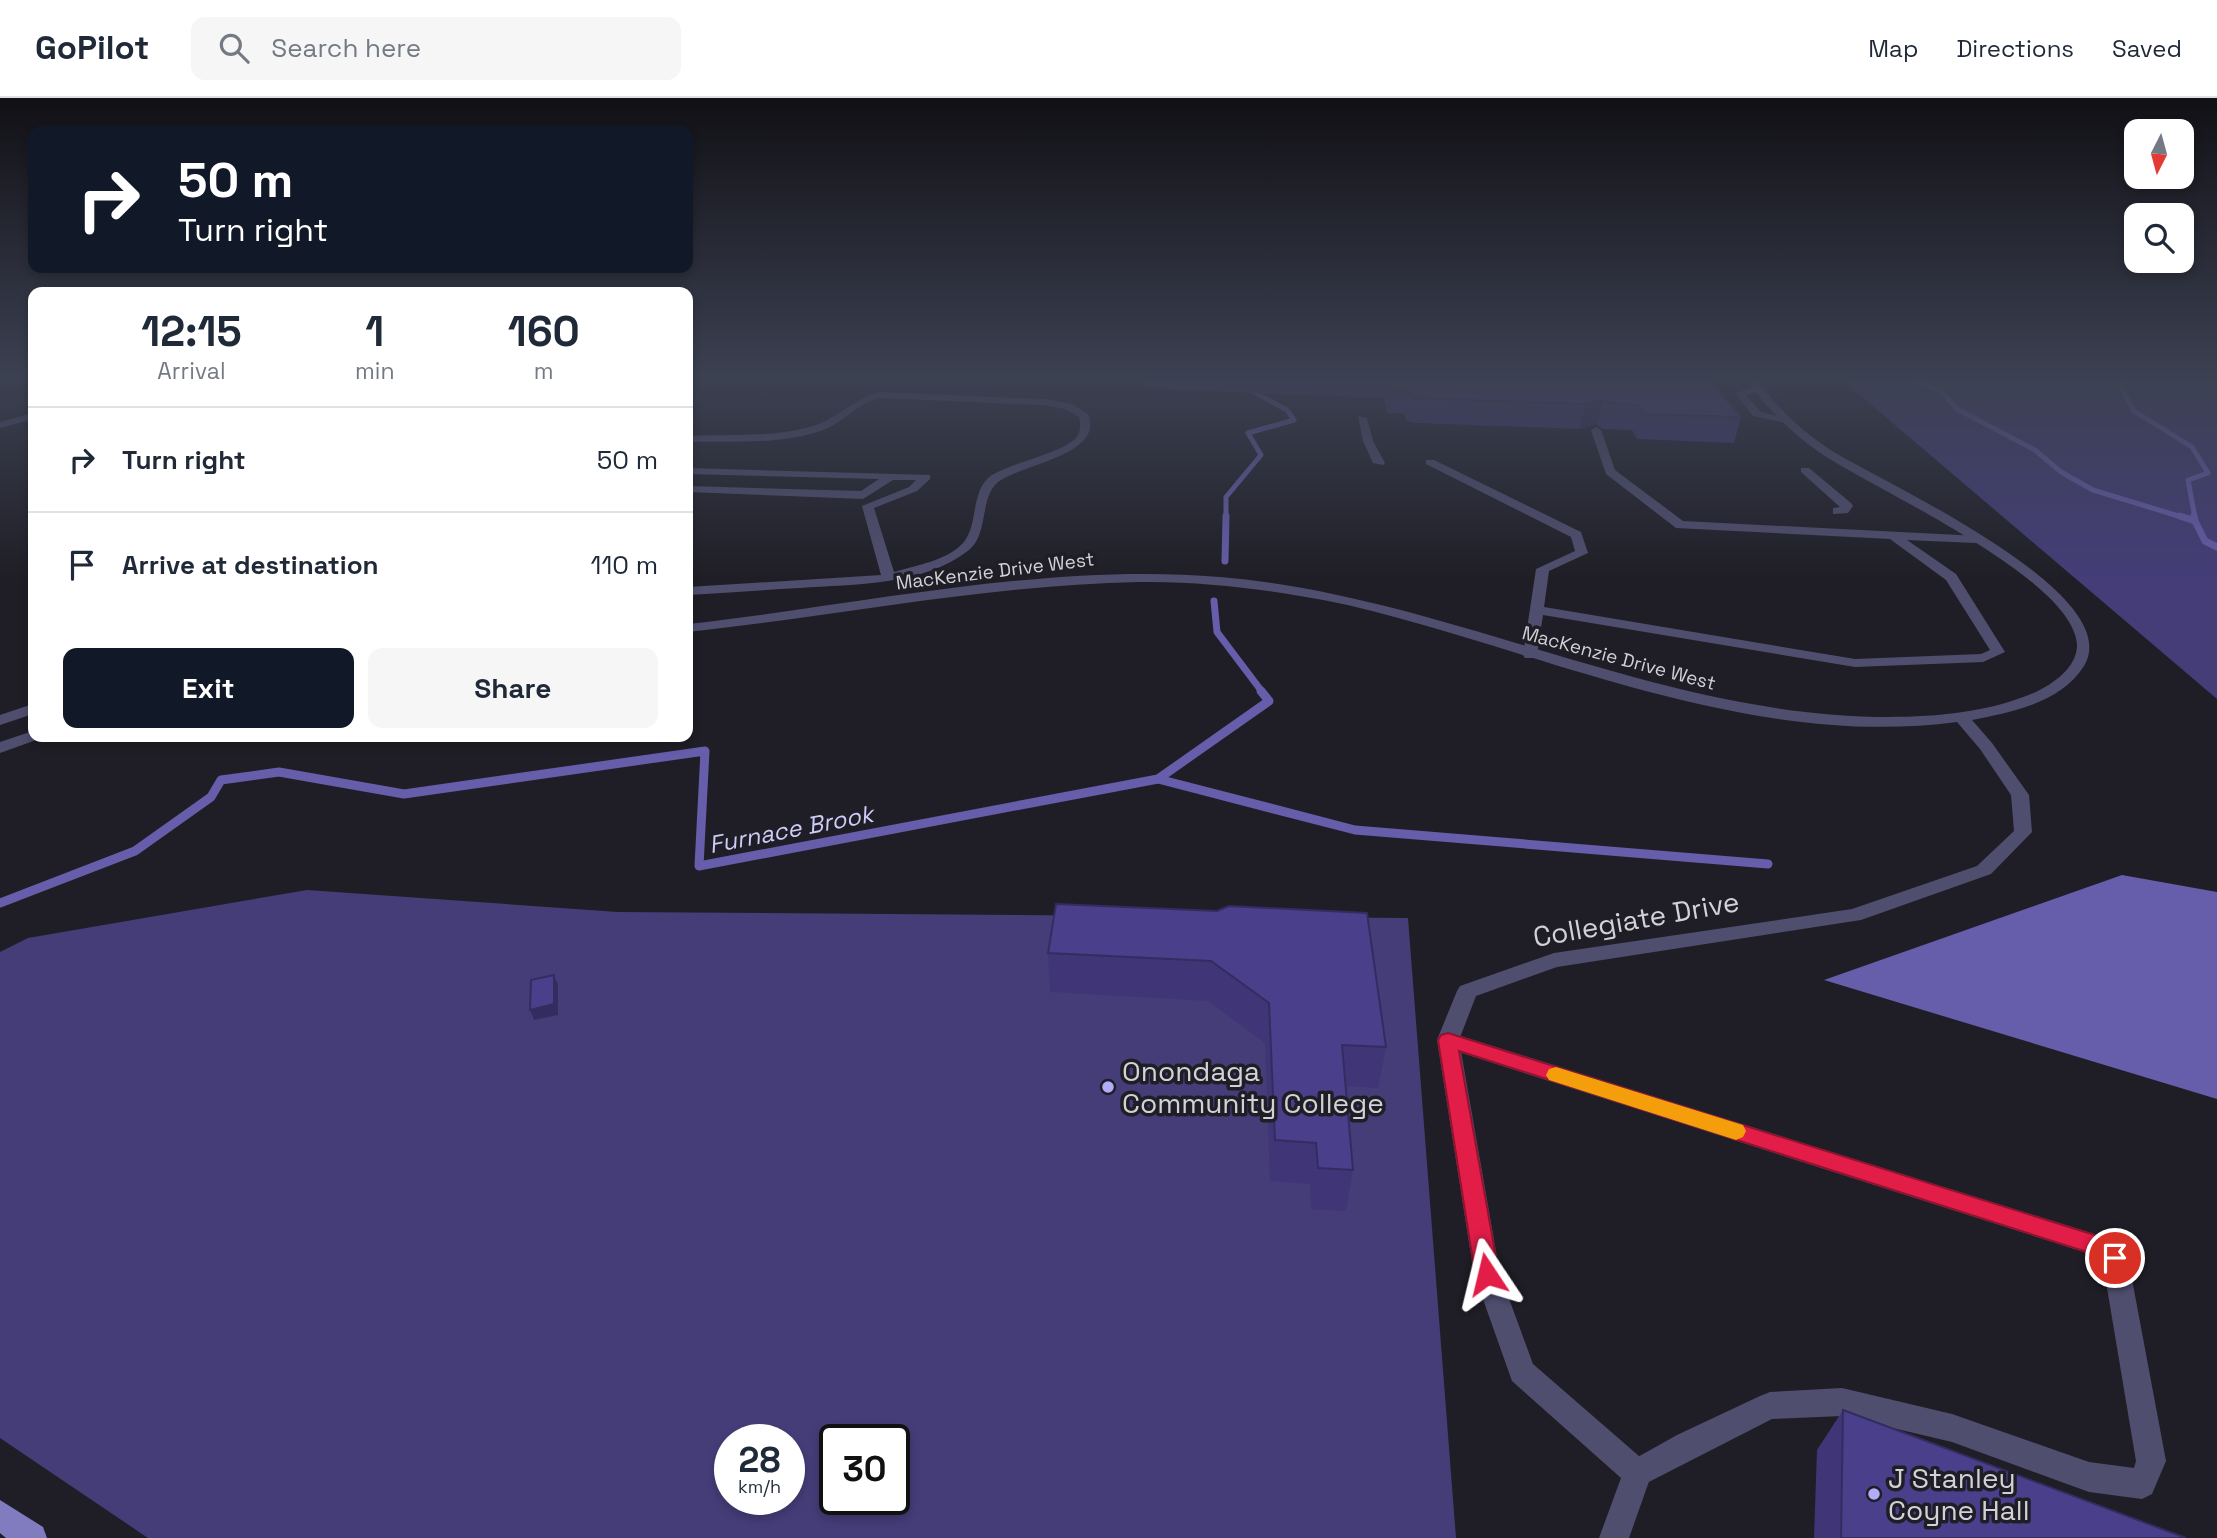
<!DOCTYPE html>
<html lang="en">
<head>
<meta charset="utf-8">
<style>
	body { margin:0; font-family:"Space Grotesk",sans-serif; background:#f6f6f7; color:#1f2937; height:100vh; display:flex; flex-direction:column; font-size:26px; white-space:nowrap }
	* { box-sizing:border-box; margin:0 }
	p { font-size:23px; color:#747a83 }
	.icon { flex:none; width:38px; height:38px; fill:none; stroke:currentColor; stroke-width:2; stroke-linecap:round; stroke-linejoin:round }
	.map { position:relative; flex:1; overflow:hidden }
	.drawer { position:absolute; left:28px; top:189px; width:665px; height:455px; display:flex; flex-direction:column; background:#fff; border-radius:14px; box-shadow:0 4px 10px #0003 }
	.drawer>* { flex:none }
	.banner { position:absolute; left:28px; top:28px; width:665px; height:147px; border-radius:14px; box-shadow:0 4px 10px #0003; background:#111827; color:#fff; overflow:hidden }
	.needle { width:46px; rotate:186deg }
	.controls { position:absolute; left:2124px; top:21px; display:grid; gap:14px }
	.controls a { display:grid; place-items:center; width:70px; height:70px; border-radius:14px; background:#fff; box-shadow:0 4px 10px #0003; font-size:35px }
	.speed { position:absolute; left:714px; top:1326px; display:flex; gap:14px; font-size:35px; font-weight:700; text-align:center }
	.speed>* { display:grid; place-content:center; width:91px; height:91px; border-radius:50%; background:#fff; box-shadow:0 4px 10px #0003; line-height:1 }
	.speed small { font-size:18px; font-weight:400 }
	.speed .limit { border:4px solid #111; border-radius:10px; background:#fff; color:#111 }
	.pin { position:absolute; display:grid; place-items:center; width:60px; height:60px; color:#fff; margin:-30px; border:4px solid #fff; border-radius:50%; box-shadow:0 2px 7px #0007 }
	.me { position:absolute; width:77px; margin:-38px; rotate:350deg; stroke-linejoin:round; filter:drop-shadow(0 0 5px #0008) }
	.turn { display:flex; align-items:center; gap:24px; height:147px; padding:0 35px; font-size:32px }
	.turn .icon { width:91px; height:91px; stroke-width:2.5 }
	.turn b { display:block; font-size:49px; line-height:60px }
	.eta { display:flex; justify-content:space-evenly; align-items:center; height:119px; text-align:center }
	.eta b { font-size:42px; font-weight:700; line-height:49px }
	.action { display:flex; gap:14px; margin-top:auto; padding:14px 35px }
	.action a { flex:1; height:80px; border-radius:14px; background:#111827; color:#fff; font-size:28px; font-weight:700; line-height:80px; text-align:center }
	.action a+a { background:#f6f6f7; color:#1f2937 }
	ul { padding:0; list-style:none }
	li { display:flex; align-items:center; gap:21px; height:105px; padding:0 35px; border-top:2px solid #e0e1e3 }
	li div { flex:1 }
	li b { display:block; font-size:26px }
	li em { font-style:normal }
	header { display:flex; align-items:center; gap:42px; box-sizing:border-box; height:98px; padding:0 35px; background:#fff; border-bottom:2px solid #e0e1e3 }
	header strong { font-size:33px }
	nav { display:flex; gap:38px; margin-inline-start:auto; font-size:24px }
	.search { width:490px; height:63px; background:#f6f6f7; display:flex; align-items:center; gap:18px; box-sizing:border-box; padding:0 24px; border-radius:14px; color:#747a83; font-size:26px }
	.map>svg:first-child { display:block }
	.green { fill:#443d78; fill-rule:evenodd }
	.water { fill:#665dab }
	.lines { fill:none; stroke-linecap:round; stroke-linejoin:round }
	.stream-far2 { stroke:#665dab; stroke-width:5 }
	.stream-far1 { stroke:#665dab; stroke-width:7 }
	.stream { stroke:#665dab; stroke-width:9 }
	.lane { fill:#504e6f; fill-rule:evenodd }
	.street { fill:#504e6f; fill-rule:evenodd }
	.primary { fill:#817cc0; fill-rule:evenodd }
	.wall { fill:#403677 }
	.shaded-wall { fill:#342c61 }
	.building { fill:#4a3f8a; stroke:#342c61; stroke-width:2 }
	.route { fill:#e11d48; stroke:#92132f; stroke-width:2 }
	.slow { fill:#f59e0b }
	.poi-dot { fill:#b2adf9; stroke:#1f1e26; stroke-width:2.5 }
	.labels { text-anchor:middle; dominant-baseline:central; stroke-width:7; stroke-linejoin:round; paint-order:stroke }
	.far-street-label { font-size:19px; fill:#d1d1d6; stroke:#1f1e26 }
	.water-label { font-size:24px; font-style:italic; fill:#cdcbf7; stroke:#1f1e26 }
	.near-street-label { font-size:28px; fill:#d1d1d6; stroke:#1f1e26 }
	.near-poi-label { font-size:28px; fill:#d1d1d6; stroke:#1f1e26; text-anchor:start }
</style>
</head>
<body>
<header>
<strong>GoPilot</strong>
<div class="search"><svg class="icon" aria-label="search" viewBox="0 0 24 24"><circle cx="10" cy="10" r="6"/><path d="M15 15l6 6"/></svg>Search here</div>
<nav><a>Map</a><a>Directions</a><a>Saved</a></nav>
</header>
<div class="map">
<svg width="2217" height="1440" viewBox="0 0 2217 1440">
	<rect width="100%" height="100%" fill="#1f1e26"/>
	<g class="green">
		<polygon points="1841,281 2217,281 2217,601"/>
		<path d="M307,792L618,814L1408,820L1456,1440H148L0,1340V854L28,840ZM730,1342H789V1402H730ZM835,1342H894V1402H835Z"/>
	</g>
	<polygon class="water" points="2122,777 2217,794 2217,1001 1824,882"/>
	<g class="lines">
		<g class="stream-far2">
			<polyline points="1917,281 1943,295 1957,311 2035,352 2061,374 2093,392 2185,420"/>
			<polyline points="2124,281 2121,289 2134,313 2192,349 2208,375 2188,382 2195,420"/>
			<polyline points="1226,420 1226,399 1261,357 1248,335 1294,322 1287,312 1230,281"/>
		</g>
		<g class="stream-far1">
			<polyline points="2180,418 2195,423 2205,443 2217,449"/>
			<polyline points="2194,418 2195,423"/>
			<polyline points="1225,463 1226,418"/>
			<polyline points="1214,503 1217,534 1263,595"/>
		</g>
		<g class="stream">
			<polyline points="1158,681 1355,732 1768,766"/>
			<polyline points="0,805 135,753 211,699 221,682 279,674 404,696 705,653 699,768 1158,681 1269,603 1261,593"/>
		</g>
		<g class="lane">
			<polygon points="1758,288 1761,289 1761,293 1746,297 1761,314 1792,322 1792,326 1753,318 1735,295"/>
			<path d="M880,294L1044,301L1072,306L1088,316C1105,356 1025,366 1001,382C978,396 990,435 969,452C924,488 854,486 800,490C762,492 725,495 688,497V489L881,477L862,408L909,389L916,382H893L863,401L688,394V388L861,393L879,381L688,376V370L930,377V381L917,393L874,410L894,474C917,467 946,463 963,445C979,427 970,391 992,377C1014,364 1062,355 1076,340C1081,334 1081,326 1079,319L1065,311L1044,307L880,300C858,305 844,324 823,332C781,347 732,343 688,344V338C729,336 773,340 813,328C837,321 854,300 880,294Z"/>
			<polygon points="33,315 33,321 0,330 0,324"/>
			<polygon points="1358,318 1367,320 1373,343 1385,365 1383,367 1373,365 1363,343"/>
			<polygon points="1596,329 1601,332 1615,372 1683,423 1979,438 1981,441 1975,445 1907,442 1956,476 2005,554 1983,564 1855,569 1543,517 1537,557 1535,560 1525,560 1523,557 1536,471 1575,453 1571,439 1426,366 1426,362 1434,362 1581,434 1588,455 1549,473 1544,509 1855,561 1981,556 1990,552 1946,482 1890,441 1676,430 1606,376 1591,332"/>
			<polygon points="1801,370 1809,370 1851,405 1853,408 1848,415 1833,416 1833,410 1840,409 1801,374"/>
			<polygon points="33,633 33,639 40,639 39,641 0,655 0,644"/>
			<polygon points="1448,934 2107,1140 2124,1152 2128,1160 2166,1363 2152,1396 2142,1401 2089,1394 1952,1344 1842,1318 1772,1321 1637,1390 1627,1385 1622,1375 1627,1365 1677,1337 1760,1298 1770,1294 1842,1290 1952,1316 2089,1364 2134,1370 2136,1363 2103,1166 2090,1156 1440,948 1437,942 1440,936"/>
		</g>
		<g class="street">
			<polygon points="24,281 33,281 33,293 30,292"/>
			<path d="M1746,281H1756C1776,308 1800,332 1829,351C1877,382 2129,494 2084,568C2061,605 2011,614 1972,622L1992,645L2029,697L2032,734L1991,776L1861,822L1557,869L1476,898L1459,942L1500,1176L1533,1266L1647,1365L1652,1375L1629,1440H1599L1621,1380L1512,1283L1474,1176L1437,942L1457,893L1460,888L1554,855L1852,811L1977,768L2014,733L2011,697L1980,651L1957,624C1800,645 1642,594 1494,548C1430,529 1365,508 1300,498C1246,489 1193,483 1139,484C988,487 838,518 688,534V526C860,507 1048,464 1220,479C1449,498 1657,619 1889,619C1939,619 1990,614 2036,594C2053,586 2078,569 2077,546C2072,479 1873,391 1819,354C1790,334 1766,309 1746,281Z"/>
			<polygon points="33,606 33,616 0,627 0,617"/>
		</g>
		<polygon class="primary" points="0,1402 43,1429 47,1440 6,1440 0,1435"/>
	</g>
	<g class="wall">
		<polygon points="1120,281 1709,281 1741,319 1734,345 1637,341 1632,332 1603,331 1597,327 1579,331 1414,325 1406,323 1404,315 1387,315 1384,300 1143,290 1143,282"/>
		<polygon points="1217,813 1386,949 1378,990 1346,988 1353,1072 1346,1113 1311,1111 1310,1086 1270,1083 1265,945 1208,903 1050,894 1048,855"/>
		<polygon points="1843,1312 2186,1440 1814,1440 1817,1352"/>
	</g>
	<g class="shaded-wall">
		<polygon points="1603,301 1597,327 1579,331 1585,306"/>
		<polygon points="554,877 558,887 558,917 534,922 530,912"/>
	</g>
	<g class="building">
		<polygon points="1389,281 1709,281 1741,319 1644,316 1638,307 1609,305 1603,301 1585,306 1418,300 1409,297 1408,290 1391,290"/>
		<polygon points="1056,806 1217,813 1229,808 1367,815 1386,949 1342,947 1353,1072 1318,1070 1316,1045 1275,1042 1269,905 1211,863 1048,855"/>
		<polygon points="554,877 554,906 530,912 531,882"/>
		<polygon points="1843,1312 2186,1440 1841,1440"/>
	</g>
	<linearGradient id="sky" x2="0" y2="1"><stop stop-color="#111015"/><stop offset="0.58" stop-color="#3c4152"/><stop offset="1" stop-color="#3c4152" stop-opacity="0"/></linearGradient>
	<rect width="2217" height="482" fill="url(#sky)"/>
	<polygon class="route" points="1448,935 2098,1138 2123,1153 2126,1160 2123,1168 2115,1171 2090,1155 1459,953 1499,1176 1495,1184 1487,1187 1479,1184 1475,1176 1438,942 1441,937"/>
	<polygon class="slow" points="1556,969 1743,1027 1746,1033 1743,1039 1736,1042 1549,982 1546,977 1549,971"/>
	<g class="poi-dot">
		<circle cx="1108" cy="989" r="7"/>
		<circle cx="1874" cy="1396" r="7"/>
	</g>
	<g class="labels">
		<g class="far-street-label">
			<text transform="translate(995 473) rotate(-7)">MacKenzie Drive West</text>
			<text transform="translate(1619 560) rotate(15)">MacKenzie Drive West</text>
		</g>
		<g class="water-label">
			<text transform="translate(791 731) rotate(-11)">Furnace Brook</text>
		</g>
		<g class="near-street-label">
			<text transform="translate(1636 821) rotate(-10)">Collegiate Drive</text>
		</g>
		<g class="near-poi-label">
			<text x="1122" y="973">Onondaga<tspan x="1122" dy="32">Community College</tspan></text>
			<text x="1888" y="1380">J Stanley<tspan x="1888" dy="32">Coyne Hall</tspan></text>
		</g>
	</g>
</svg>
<div class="controls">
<a><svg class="needle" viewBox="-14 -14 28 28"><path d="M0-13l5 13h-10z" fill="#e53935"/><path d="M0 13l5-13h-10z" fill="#747a83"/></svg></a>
<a><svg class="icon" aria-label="search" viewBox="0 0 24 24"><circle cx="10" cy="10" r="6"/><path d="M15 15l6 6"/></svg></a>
</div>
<div class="speed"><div>28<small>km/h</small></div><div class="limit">30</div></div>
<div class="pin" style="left:2115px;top:1160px;background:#d93025"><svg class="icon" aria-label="arrive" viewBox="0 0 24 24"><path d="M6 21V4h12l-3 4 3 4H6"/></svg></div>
<svg class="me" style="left:1487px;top:1176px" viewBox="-20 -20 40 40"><path d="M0-17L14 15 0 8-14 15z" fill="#e11d48" stroke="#fff" stroke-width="4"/></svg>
<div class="banner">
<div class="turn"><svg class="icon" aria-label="right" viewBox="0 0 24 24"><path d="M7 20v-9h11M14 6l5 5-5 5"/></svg><div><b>50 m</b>Turn right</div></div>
</div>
<section class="drawer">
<div class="eta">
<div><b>12:15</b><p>Arrival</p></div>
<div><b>1</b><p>min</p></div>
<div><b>160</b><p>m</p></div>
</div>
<ul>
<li><svg class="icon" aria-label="right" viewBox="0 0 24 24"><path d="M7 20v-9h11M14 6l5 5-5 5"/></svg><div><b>Turn right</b></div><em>50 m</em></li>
<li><svg class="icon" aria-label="arrive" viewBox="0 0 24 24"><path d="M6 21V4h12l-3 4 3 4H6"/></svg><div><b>Arrive at destination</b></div><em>110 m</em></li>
</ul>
<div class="action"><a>Exit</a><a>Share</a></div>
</section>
</div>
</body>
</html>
